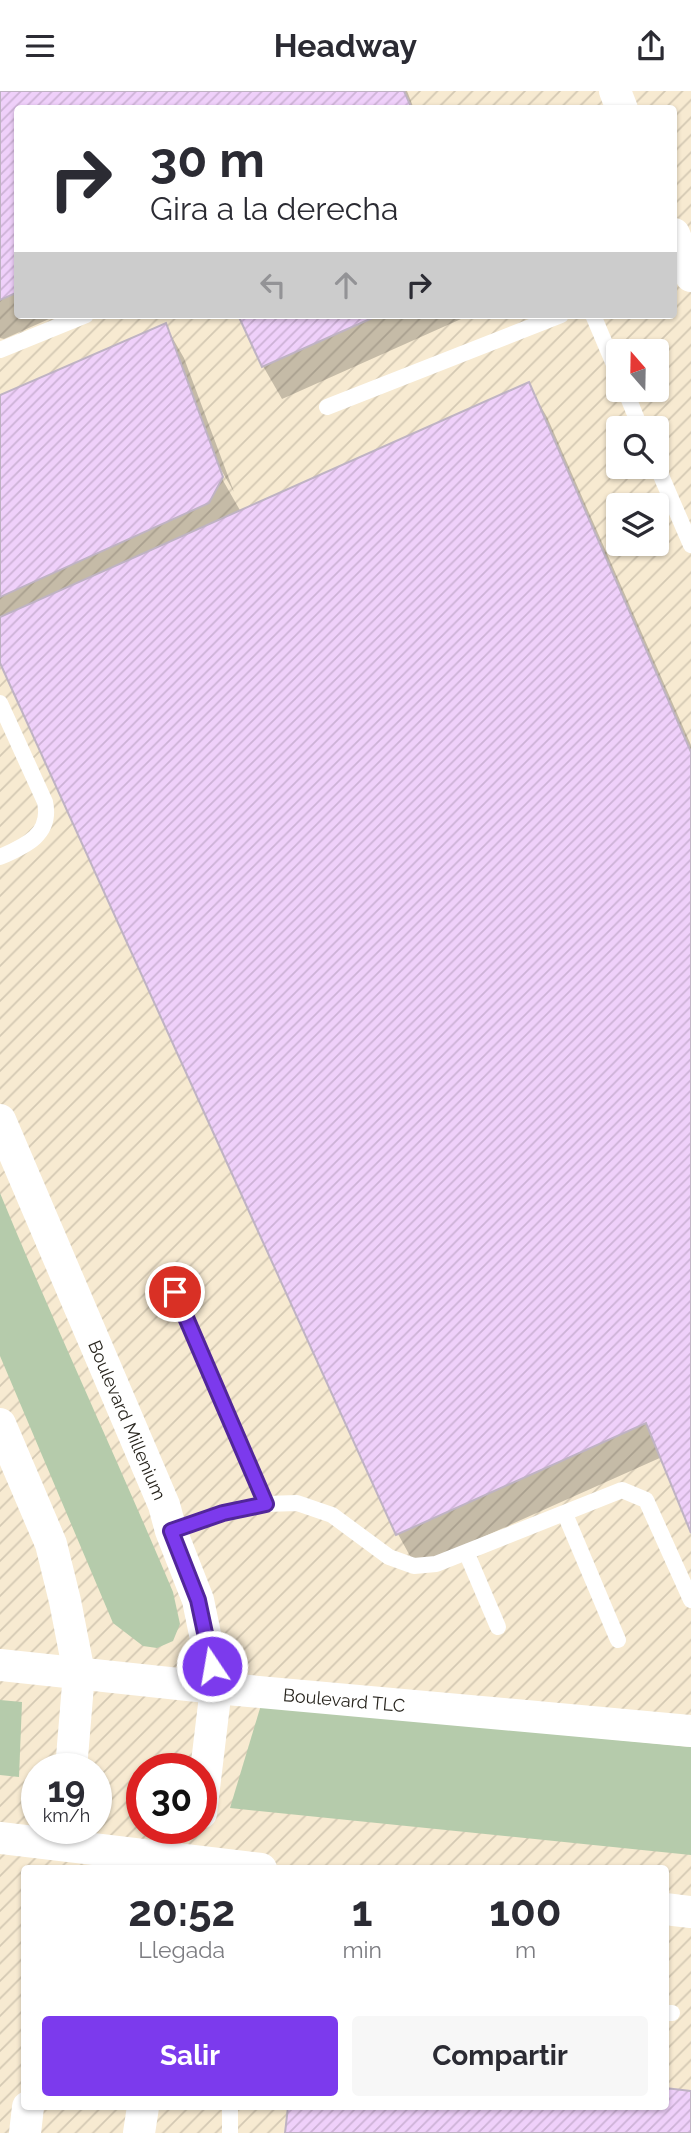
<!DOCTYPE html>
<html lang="es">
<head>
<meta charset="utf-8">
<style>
	body { margin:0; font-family:Raleway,sans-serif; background:#f7f7f7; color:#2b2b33; height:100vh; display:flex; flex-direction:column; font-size:26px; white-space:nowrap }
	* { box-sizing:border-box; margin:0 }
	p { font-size:23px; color:#7c7c81 }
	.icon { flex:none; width:38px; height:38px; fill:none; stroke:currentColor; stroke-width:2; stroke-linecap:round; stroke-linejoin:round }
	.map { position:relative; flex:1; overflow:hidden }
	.drawer { position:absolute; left:21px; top:1774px; width:648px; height:245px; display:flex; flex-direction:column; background:#fff; border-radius:7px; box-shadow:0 2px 5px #0004 }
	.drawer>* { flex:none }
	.top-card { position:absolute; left:14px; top:14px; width:663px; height:214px; border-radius:7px; box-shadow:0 2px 5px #0004; background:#fff; color:#2b2b33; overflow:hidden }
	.needle { width:46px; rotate:340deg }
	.fabs { position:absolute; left:606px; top:248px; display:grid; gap:14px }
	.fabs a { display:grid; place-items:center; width:63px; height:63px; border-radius:7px; background:#fff; box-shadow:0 2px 5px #0004; font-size:35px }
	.speed { position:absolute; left:21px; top:1662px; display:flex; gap:14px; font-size:35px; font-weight:700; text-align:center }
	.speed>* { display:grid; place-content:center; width:91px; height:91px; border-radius:50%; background:#fff; box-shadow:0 2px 5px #0004; line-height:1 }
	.speed small { font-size:18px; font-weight:400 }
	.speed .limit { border:10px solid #d22; background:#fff; color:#111 }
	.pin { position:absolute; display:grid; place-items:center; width:60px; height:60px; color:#fff; margin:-30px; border:4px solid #fff; border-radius:50%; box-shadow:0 2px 7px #0007 }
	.me { position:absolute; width:77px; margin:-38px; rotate:348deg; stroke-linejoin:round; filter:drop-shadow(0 0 5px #0008) }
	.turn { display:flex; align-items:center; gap:24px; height:147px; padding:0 21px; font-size:32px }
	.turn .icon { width:91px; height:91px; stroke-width:2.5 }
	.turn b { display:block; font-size:49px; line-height:60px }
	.lanes { display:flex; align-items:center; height:66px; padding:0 21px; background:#0003; justify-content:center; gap:35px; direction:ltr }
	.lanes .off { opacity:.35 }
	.eta { display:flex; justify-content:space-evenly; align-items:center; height:119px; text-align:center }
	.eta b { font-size:42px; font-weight:700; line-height:49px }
	.cta { display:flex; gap:14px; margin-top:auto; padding:14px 21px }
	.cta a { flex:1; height:80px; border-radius:7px; background:#7c3aed; color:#fff; font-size:28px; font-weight:700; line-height:80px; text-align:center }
	.cta a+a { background:#f7f7f7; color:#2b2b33 }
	header { display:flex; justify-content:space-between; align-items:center; height:91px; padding:0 21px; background:#fff; font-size:32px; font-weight:700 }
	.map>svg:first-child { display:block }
	.industrial { fill:url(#industrial-furrows); fill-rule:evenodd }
	.green { fill:#b5cbab }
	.shadow { fill:#0003 }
	.building { fill:url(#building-hatch); stroke:#bfb3c3; stroke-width:2 }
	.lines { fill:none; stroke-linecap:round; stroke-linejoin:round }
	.service { stroke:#fff; stroke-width:16 }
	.minor { stroke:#fff; stroke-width:32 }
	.route-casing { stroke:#51269a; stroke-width:18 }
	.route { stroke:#7c3aed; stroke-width:12 }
	.labels { text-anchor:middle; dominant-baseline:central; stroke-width:5; stroke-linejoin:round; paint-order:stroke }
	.street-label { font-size:18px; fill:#28251e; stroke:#fef5e2 }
</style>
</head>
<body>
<header><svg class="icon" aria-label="menu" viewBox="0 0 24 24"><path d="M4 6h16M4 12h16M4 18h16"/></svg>Headway<svg class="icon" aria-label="share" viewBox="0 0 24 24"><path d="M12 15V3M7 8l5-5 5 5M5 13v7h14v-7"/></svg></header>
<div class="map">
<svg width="691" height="2042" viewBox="0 0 691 2042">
	<defs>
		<pattern id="industrial-furrows" width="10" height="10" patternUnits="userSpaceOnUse" patternTransform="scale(1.75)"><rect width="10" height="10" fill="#f7ead1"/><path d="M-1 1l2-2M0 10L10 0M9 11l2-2" fill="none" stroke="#d4c9b3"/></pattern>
		<pattern id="building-hatch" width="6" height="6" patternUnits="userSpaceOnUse" patternTransform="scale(1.75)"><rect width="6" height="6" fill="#efd0fa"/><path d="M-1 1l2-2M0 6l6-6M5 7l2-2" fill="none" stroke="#cdb2d6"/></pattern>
	</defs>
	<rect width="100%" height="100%" fill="#fef5e2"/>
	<path class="industrial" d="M0,0H691V2042H0ZM18,18H674V224H18ZM618,261H656V299H618ZM618,338H656V376H618ZM618,415H656V453H618ZM37,1678H96V1738H37ZM142,1678H201V1738H142ZM24,1778H665V2016H24Z"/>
	<g class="green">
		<path d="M0,1102C55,1236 117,1367 173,1501L180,1533L173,1550L157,1557L143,1555L113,1532L0,1265Z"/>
		<polygon points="0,1609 22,1611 19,1686 0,1684"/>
		<polygon points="261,1614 691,1656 691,1764 230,1717"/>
	</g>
	<g class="shadow">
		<polygon points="0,0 407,0 414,18 18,18 18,224 58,224 4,248 0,247"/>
		<polygon points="240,224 470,224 282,308 263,275"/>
		<polygon points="165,234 184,267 234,401 220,377 217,379 241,421 528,294 547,326 691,654 691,1438 662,1366 416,1476 398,1443 0,567 0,306"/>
	</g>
	<g class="building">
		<polygon points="0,0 404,0 412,18 18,18 18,201 0,209"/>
		<polygon points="238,224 379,224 262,276"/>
		<polygon points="166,232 223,386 209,412 0,506 0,304"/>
		<polygon points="529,291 691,661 691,1442 646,1332 396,1444 0,572 0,526"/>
		<polygon points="665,1997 691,2000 691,2042 285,2042 288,2016 665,2016"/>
	</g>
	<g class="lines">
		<g class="service">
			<polyline points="593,224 618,283"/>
			<polyline points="0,259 86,224"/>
			<polyline points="625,299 641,338"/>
			<polyline points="327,316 561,224"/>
			<polyline points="656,373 691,454"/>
			<path d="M0,612L45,711C52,743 26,755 0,766"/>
			<polyline points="175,1201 266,1413"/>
			<polyline points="565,1423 618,1549"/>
			<polyline points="171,1440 224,1422 266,1413 297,1412 332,1424 389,1466 414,1475 436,1473 622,1399 646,1409 691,1509"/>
			<polyline points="467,1463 498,1536"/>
			<polyline points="665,1922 672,1922"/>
			<polyline points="230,2042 230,2016"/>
		</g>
		<g class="minor">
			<polyline points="615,0 622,18"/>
			<polyline points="674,143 691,185"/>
			<path id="s1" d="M0,1029L164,1414L171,1440L198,1509L216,1597L201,1722"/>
			<polyline points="0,1333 51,1453 65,1510 79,1582 71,1678"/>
			<path id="s2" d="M0,1574L216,1597L691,1640"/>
			<polyline points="0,1747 261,1778"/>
			<polyline points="665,1818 691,1821"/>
			<polyline points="25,2042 28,2016"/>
			<polyline points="139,2042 143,2016"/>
		</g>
	</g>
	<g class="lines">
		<g class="route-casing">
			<polyline id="route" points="175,1201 266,1413 223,1422 171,1440 198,1509 212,1575"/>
		</g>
		<use href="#route" class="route"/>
	</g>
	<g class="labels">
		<g class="street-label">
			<text stroke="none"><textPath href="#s1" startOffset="326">Boulevard Millenium</textPath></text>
			<text stroke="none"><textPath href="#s2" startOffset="346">Boulevard TLC</textPath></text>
		</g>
	</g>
</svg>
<div class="fabs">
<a><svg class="needle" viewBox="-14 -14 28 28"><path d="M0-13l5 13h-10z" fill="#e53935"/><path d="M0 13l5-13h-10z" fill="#7c7c81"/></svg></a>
<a><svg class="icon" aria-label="search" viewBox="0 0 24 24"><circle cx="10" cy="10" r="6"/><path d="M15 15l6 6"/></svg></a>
<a><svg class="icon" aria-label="layers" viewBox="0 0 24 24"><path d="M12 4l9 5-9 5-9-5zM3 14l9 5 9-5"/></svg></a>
</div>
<div class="speed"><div>19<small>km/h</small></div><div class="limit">30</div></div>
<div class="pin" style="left:175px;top:1201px;background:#d93025"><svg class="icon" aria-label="arrive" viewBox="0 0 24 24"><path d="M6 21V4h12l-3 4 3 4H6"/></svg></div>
<svg class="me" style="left:212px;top:1575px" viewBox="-20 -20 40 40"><circle r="17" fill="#7c3aed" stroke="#fff" stroke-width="3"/><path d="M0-11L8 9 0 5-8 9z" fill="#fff"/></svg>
<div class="top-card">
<div class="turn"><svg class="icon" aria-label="right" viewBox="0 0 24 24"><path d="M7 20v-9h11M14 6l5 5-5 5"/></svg><div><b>30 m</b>Gira a la derecha</div></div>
<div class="lanes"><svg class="icon off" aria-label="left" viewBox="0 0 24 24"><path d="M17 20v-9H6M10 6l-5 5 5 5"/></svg><svg class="icon off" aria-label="ahead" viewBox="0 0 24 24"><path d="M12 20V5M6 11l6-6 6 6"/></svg><svg class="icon" aria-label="right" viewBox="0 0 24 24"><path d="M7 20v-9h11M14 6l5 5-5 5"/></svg></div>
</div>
<section class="drawer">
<div class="eta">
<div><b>20:52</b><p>Llegada</p></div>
<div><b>1</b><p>min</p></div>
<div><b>100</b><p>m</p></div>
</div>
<div class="cta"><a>Salir</a><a>Compartir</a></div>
</section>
</div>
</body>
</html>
